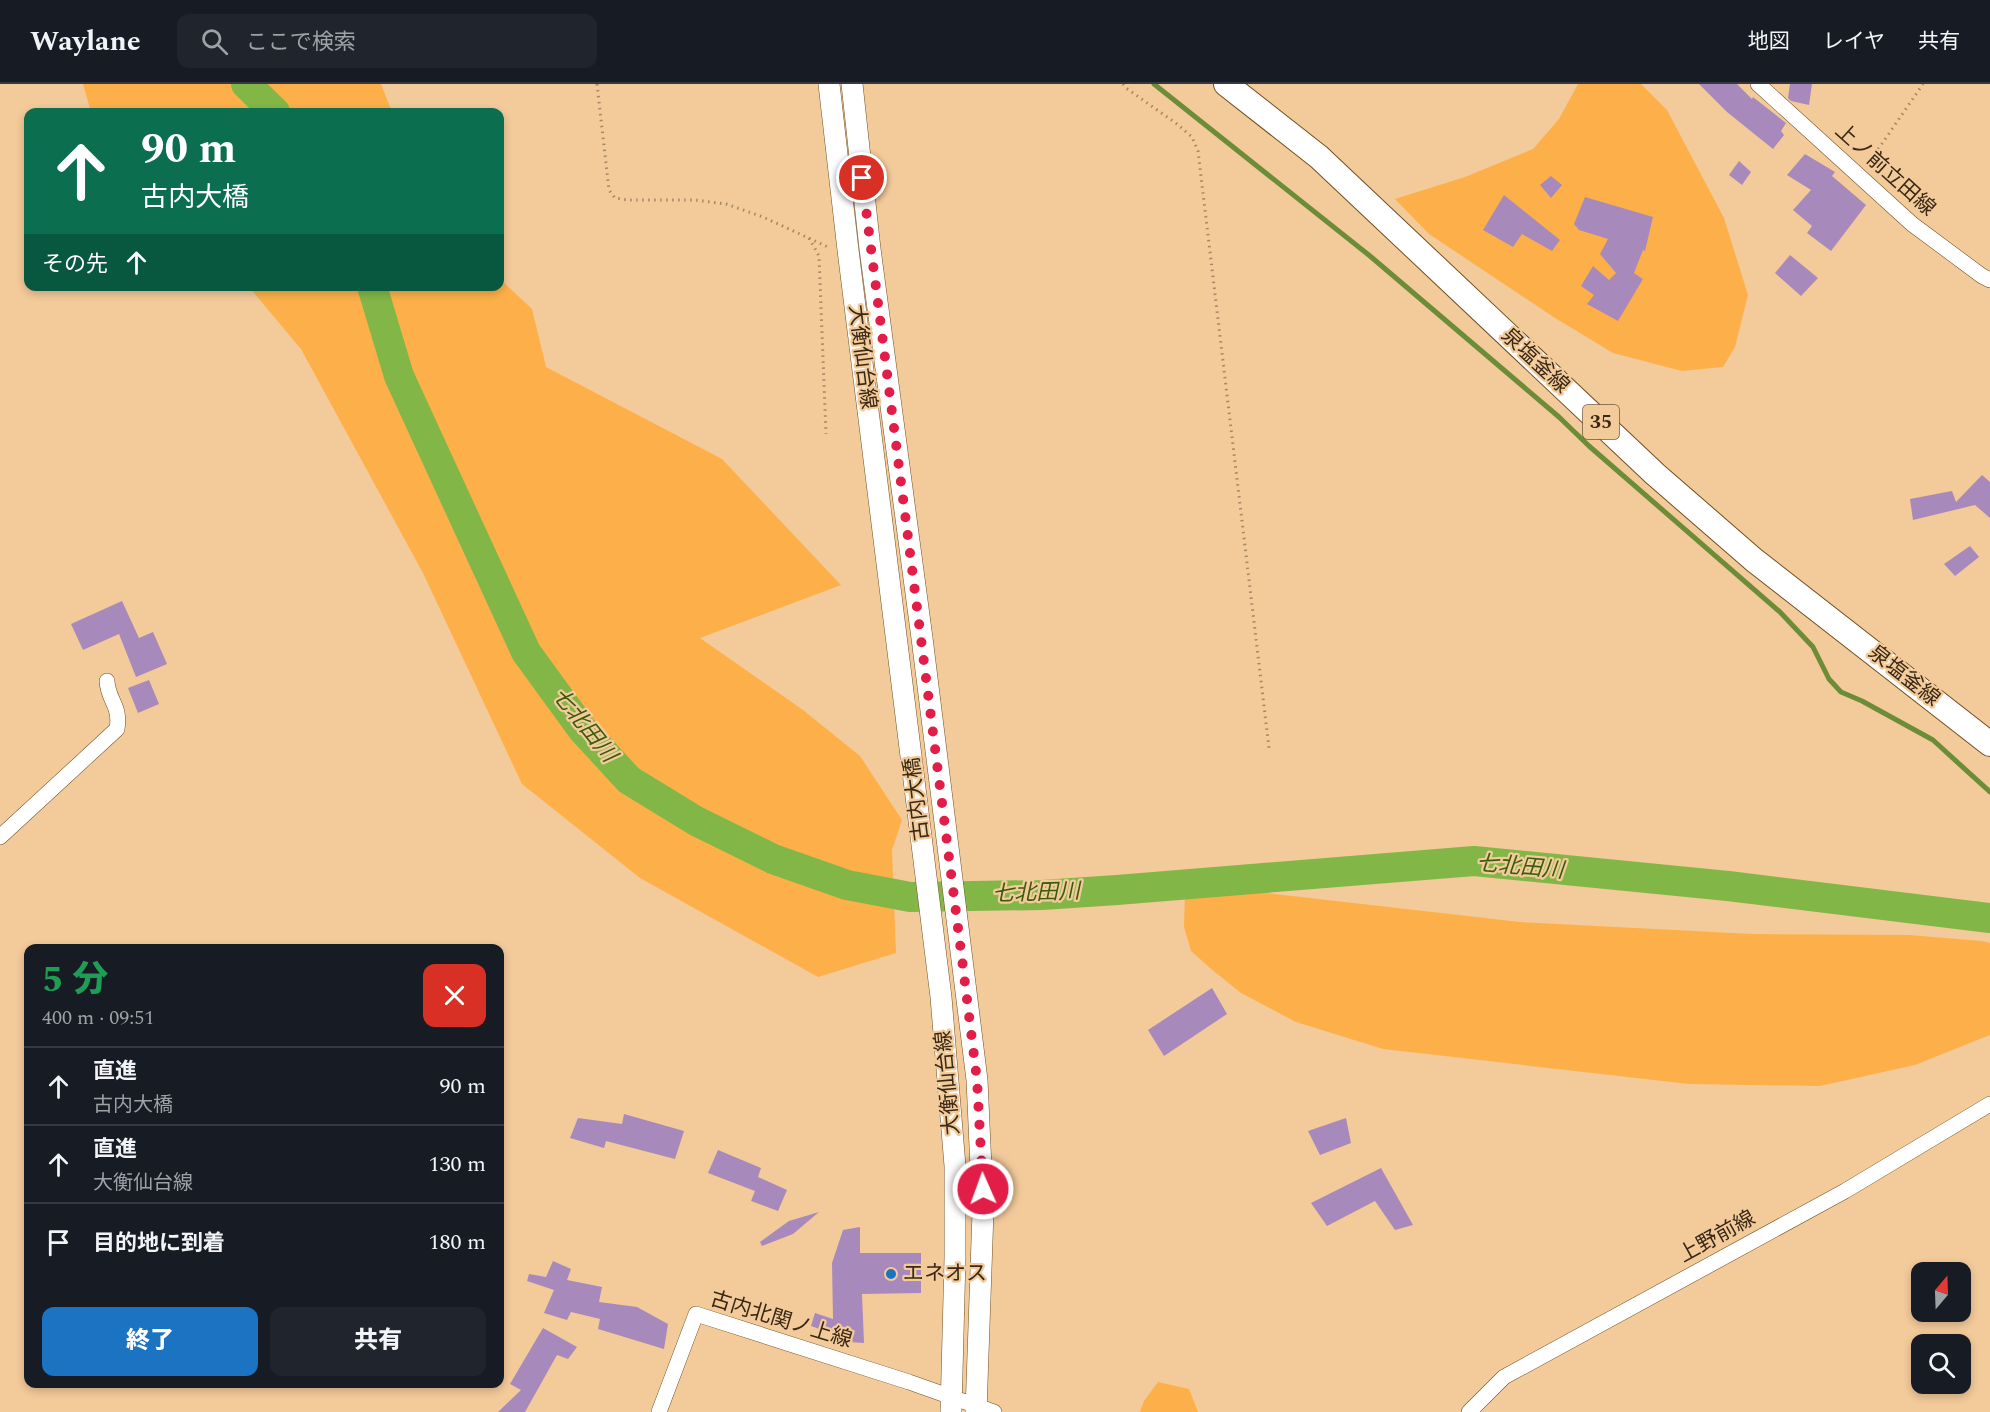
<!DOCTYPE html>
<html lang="ja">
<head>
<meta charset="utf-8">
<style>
	body { margin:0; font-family:Spectral,"Noto Sans JP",serif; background:#20242c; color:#f1f3f6; height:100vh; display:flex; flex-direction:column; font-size:22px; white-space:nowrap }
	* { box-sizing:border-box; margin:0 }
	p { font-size:20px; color:#9ea1a6 }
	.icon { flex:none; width:33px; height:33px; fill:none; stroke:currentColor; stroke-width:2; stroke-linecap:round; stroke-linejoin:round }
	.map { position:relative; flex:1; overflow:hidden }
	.side { position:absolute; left:24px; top:860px; width:480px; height:444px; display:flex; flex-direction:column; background:#171b24; border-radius:12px; box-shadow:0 3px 9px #0003 }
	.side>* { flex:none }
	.hud { position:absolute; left:24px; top:24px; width:480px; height:183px; border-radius:12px; box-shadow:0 3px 9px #0003; background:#0b6e4f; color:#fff; overflow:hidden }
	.needle { width:39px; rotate:19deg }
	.fabs { position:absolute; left:1911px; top:1178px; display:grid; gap:12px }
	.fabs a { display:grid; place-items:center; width:60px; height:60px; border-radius:12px; background:#171b24; box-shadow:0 3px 9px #0003; font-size:30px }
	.pin { position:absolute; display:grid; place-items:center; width:51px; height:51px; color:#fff; margin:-26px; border:3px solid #fff; border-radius:50%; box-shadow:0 2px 6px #0007 }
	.me { position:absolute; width:66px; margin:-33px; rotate:358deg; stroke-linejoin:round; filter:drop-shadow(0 0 4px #0008) }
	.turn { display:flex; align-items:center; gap:21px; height:126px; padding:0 18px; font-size:27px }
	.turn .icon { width:78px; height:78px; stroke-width:2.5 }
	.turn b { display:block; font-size:42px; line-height:51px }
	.then { display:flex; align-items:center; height:57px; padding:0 18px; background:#0003; gap:12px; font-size:22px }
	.round { display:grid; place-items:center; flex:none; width:63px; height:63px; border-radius:12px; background:#20242c }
	.head { display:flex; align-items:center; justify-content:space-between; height:102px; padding:0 18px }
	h1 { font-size:36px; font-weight:800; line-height:45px; color:#1e9e55 }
	.cta { display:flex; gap:12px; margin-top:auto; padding:12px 18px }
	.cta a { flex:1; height:69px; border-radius:12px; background:#1c73c1; color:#fff; font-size:24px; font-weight:800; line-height:69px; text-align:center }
	.cta a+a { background:#20242c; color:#f1f3f6 }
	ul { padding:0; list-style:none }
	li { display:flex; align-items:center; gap:18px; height:78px; padding:0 18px; border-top:2px solid #363941 }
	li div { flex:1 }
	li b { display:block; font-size:22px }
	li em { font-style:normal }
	header { display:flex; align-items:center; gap:36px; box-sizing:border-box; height:84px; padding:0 30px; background:#171b24; border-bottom:2px solid #363941 }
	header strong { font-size:28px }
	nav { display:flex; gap:33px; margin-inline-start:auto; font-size:21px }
	.search { width:420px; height:54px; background:#20242c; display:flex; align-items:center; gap:15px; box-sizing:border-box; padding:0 21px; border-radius:12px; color:#9ea1a6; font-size:22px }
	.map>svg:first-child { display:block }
	.green { fill:#fdb049 }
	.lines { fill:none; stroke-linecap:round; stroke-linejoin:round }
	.stream { stroke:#6c8c38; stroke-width:5 }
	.river { stroke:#82b747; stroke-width:30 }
	.building { fill:#a78abb }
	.minor-casing { stroke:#724f21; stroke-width:16 }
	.secondary-casing { stroke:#724f21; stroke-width:22 }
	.primary-casing { stroke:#724f21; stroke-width:26 }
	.path { stroke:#a68763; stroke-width:3; stroke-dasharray:1.5 4.5; stroke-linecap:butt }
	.minor { stroke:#fff; stroke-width:15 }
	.secondary { stroke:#fff; stroke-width:21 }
	.primary { stroke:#fff; stroke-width:24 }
	.route { stroke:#e11d48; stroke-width:10; stroke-dasharray:0 18 }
	.poi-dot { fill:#1c73c1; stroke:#f3ca9a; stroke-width:2 }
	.labels { text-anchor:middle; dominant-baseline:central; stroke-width:4.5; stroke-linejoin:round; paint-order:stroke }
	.shield { fill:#f3ca9a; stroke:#70593d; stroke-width:1.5 }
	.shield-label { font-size:20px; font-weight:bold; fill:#382815 }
	.street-label { font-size:21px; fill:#382815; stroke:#f3ca9a }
	.poi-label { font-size:21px; fill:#382815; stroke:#f3ca9a; text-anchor:start }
	.water-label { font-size:22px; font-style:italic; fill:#3b5c0d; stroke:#f3ca9a }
</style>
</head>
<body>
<header>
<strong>Waylane</strong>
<div class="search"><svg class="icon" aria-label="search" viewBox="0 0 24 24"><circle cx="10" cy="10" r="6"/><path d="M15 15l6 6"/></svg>ここで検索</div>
<nav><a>地図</a><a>レイヤ</a><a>共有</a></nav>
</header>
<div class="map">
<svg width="1990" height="1328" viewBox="0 0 1990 1328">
	<rect width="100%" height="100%" fill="#f3ca9a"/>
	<g class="green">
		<polygon points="83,0 381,0 392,28 91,28"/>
		<polygon points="1578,0 1641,0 1667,26 1724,134 1748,211 1735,263 1723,283 1682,287 1613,269 1555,234 1429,150 1395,115 1465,93 1533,65 1559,35"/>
		<polygon points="500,195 532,225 546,283 722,375 841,501 700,554 803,626 860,672 902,736 892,766 896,869 818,893 640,794 522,700 423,489 301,265 249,203 500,202"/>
		<polygon points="1190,802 1249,807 1520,838 1751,850 1909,851 1982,857 1990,859 1990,951 1915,981 1820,1002 1689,1000 1383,965 1296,938 1241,909 1210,884 1191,867 1184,843 1185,809"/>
		<polygon points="1158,1298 1189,1305 1198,1328 1140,1328 1144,1317"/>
	</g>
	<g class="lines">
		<polyline class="stream" points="1154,0 1370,172 1559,333 1589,362 1780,528 1813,563 1829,595 1841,608 1862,617 1933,656 1990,708"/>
		<g class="river">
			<polyline points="246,0 275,28"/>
			<polyline points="372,202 399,292 526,568 582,645 629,696 696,737 773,775 847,801 910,813 1042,811 1117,806 1474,777 1728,802 1990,834"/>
		</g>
	</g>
	<g class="building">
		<polygon points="1699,0 1737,0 1752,15 1753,13 1786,39 1781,47 1784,51 1773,65 1727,28"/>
		<polygon points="1790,0 1812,0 1809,21 1791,17 1788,14"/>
		<polygon points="1805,70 1835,88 1832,92 1866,121 1831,167 1807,149 1812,142 1793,126 1811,106 1787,91"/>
		<polygon points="1739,77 1751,88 1742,101 1729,91"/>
		<polygon points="1551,92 1562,101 1551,114 1540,101"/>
		<polygon points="1504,111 1560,156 1552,167 1522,150 1513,163 1483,146"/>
		<polygon points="1585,113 1653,133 1645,167 1643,166 1634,189 1643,195 1618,237 1587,220 1594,211 1581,202 1593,182 1609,196 1616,189 1600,170 1608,155 1579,146 1574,140"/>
		<polygon points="1790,171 1818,194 1801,212 1775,189"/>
		<polygon points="1982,391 1990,398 1990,434 1975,421 1913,436 1910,415 1952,407 1956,418"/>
		<polygon points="1970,462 1979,473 1955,492 1944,480"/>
		<polygon points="122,517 139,554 153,548 167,580 136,593 119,550 83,566 71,540"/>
		<polygon points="149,596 159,620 138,629 128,604"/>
		<polygon points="1212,904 1227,930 1164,972 1148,946"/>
		<polygon points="624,1030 684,1047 675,1075 606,1057 604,1064 570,1054 578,1034 622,1040"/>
		<polygon points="1346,1034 1351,1059 1320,1071 1308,1047"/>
		<polygon points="718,1066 761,1084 758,1093 787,1106 778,1127 751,1117 755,1107 708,1089"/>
		<polygon points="1381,1084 1413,1141 1395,1146 1375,1117 1327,1142 1311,1119"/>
		<polygon points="819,1128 793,1150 762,1162 760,1158 789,1137"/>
		<polygon points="860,1143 860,1169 921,1169 921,1209 862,1210 864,1259 834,1257 834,1250 811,1242 815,1229 833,1235 832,1179 843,1146"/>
		<polygon points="553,1177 571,1185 567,1196 602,1203 599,1218 637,1223 668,1240 664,1265 598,1245 600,1235 571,1228 567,1236 544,1229 554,1206 527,1197 529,1190 546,1193"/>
		<polygon points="543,1244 577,1263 568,1275 557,1271 525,1328 498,1328 521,1306 510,1300"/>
	</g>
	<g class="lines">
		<g class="minor-casing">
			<g id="minor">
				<polyline points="1758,0 1912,140 1982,192 1990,196"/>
				<path d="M0,753L117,645C121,621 108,617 107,597"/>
				<polyline points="659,1328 696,1230 909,1298 994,1328"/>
				<polyline points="1469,1328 1504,1293 1845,1107 1990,1020"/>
			</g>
		</g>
		<g class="secondary-casing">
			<g id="secondary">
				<polyline points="829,0 848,166 941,913 955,1082 955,1174 951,1328"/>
				<polyline points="852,0 870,165 922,554 977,996 983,1128 976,1328"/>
			</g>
		</g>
		<g class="primary-casing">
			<polyline id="primary" points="1226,0 1319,73 1655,390 1754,476 1990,660"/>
		</g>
		<g class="path">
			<polyline points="597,0 609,106 615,114 627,116 695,116 726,120 763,133 830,164"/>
			<polyline points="1123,0 1126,4 1177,40 1192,53 1198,67 1269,664"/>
			<polyline points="1868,80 1923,0"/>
			<polyline points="809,154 819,172 826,350"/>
		</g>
		<use href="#minor" class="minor"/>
		<use href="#secondary" class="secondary"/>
		<use href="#primary" class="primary"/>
	</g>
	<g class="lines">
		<polyline class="route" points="862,94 963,883 977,996 983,1105"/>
	</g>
	<circle class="poi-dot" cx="891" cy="1190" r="6"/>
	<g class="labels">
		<rect class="shield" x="1583" y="321" width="36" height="34" rx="4.5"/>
		<g class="shield-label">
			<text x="1601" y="338">35</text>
		</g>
		<g class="street-label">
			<text transform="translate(1885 86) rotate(42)">上ノ前立田線</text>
			<text transform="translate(862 273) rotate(83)">大衡仙台線</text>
			<text transform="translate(1535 277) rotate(43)">泉塩釜線</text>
			<text transform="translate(1904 592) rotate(38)">泉塩釜線</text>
			<text transform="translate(917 715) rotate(-97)">古内大橋</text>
			<text transform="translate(948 999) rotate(-95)">大衡仙台線</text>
			<text transform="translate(1717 1153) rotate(-29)">上野前線</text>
			<text transform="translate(781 1236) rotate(17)">古内北関ノ上線</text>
		</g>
		<g class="poi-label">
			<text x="903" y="1190">エネオス</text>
		</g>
		<g class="water-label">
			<text transform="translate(584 641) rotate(51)">七北田川</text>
			<text transform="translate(1520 783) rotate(5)">七北田川</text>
			<text transform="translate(1036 809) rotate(-2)">七北田川</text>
		</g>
	</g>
</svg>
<div class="fabs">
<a><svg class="needle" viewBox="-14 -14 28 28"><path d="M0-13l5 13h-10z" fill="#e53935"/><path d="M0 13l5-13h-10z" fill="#9ea1a6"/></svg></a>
<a><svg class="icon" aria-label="search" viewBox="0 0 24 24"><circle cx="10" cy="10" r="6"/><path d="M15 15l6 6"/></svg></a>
</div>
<div class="pin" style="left:862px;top:94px;background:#d93025"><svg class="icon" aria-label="arrive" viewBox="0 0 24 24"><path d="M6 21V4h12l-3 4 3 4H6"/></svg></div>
<svg class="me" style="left:983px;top:1105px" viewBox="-20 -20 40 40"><circle r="17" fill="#e11d48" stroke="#fff" stroke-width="3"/><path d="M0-11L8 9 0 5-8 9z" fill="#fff"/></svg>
<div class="hud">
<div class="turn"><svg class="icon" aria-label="ahead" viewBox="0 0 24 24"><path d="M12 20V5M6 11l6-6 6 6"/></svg><div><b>90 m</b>古内大橋</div></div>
<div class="then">その先<svg class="icon" aria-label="ahead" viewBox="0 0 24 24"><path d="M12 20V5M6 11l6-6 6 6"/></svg></div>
</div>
<section class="side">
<div class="head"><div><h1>5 分</h1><p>400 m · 09:51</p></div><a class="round" style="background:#d93025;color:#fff"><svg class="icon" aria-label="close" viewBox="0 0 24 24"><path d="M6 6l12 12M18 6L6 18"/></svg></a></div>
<ul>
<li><svg class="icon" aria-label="ahead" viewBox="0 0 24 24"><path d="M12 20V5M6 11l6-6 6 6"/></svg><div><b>直進</b><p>古内大橋</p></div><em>90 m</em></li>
<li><svg class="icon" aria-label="ahead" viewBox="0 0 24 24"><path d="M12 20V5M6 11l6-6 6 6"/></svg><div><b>直進</b><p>大衡仙台線</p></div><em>130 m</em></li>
<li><svg class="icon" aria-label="arrive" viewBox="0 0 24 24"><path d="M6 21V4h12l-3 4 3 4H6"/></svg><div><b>目的地に到着</b></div><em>180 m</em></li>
</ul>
<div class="cta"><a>終了</a><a>共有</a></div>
</section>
</div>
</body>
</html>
